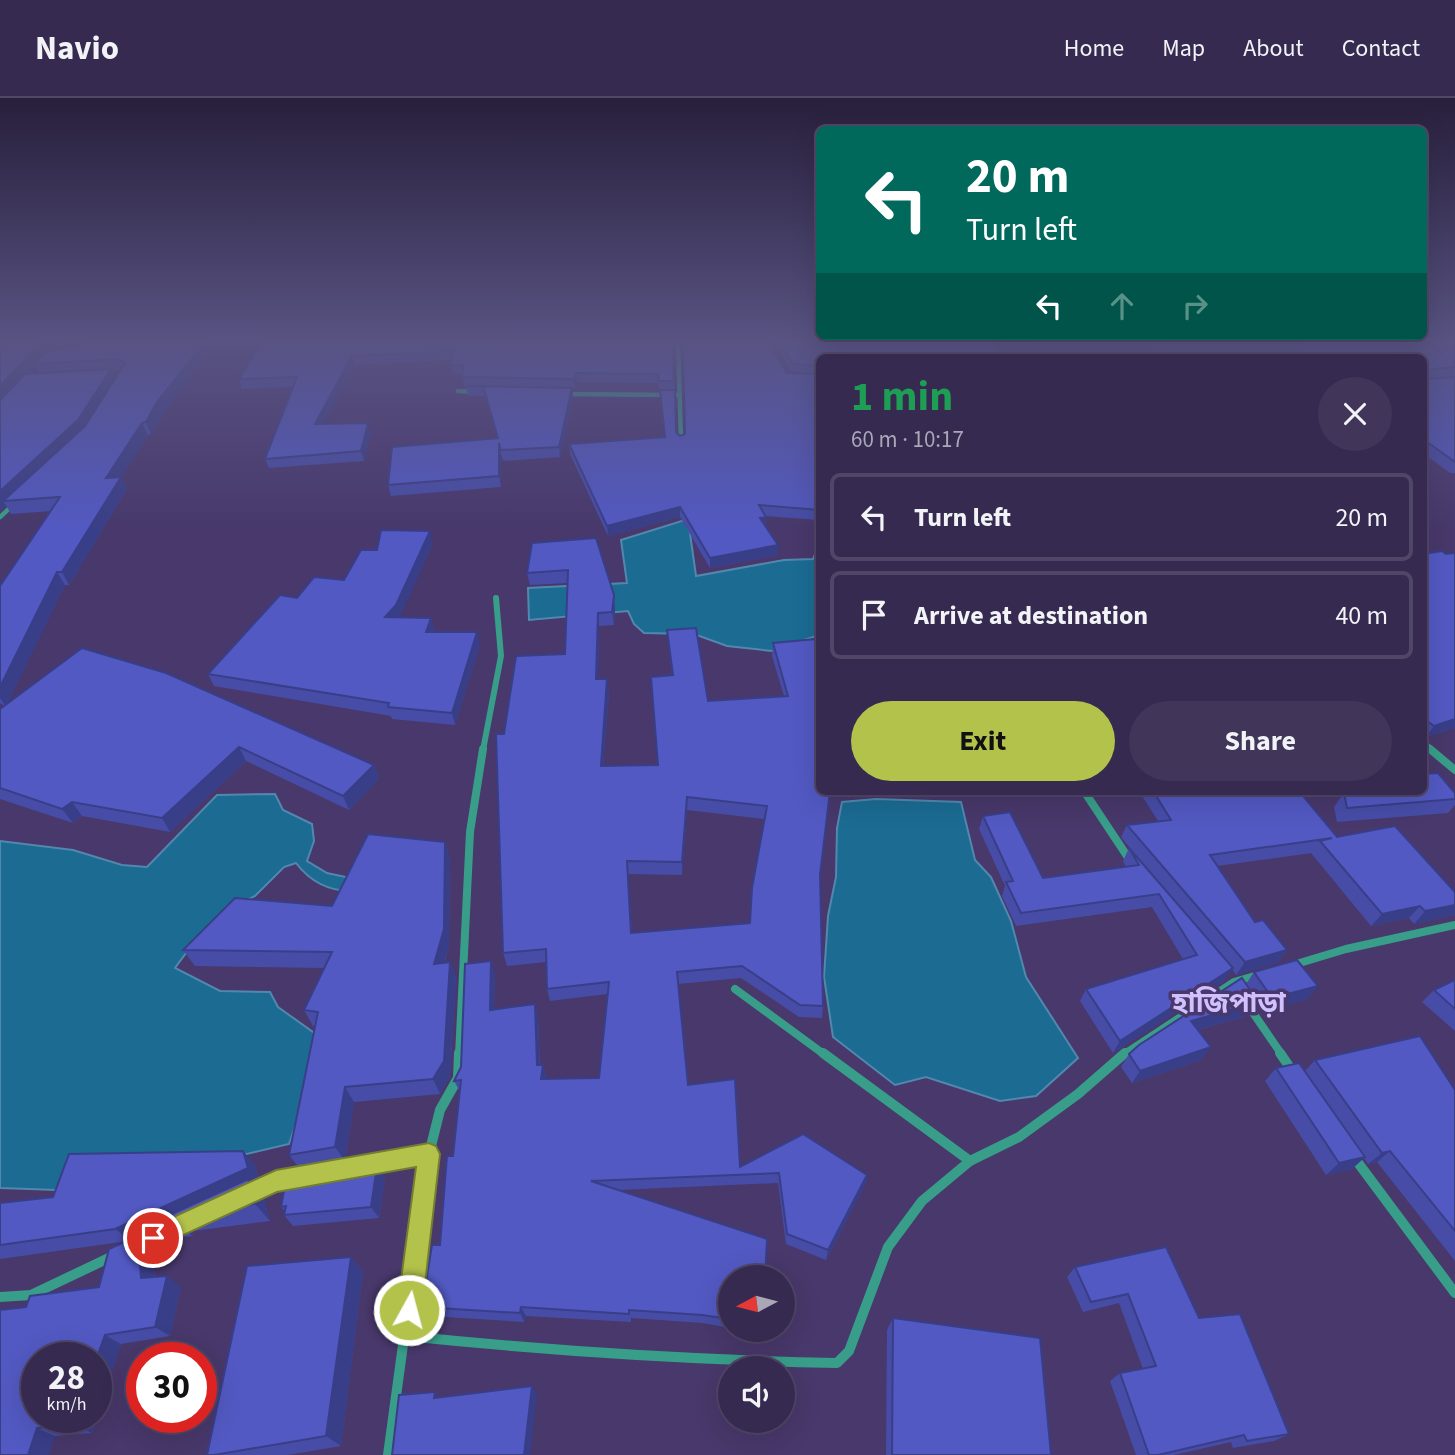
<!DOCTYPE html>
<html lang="en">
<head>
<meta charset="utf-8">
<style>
	body { margin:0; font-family:"Source Sans 3","Noto Sans Bengali",sans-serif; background:#41365a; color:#f1f3f6; height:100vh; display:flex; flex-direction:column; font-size:26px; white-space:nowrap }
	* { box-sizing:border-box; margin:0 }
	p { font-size:23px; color:#aaa7b7 }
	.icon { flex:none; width:38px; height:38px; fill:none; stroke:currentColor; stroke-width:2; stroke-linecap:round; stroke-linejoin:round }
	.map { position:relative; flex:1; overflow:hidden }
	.details { position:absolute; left:816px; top:256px; width:611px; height:441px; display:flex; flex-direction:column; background:#362a50; border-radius:10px; box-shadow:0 7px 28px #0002,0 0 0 2px #504667 }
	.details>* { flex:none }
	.banner { position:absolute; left:816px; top:28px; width:611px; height:214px; border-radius:10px; box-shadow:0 7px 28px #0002,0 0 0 2px #504667; background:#00695c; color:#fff; overflow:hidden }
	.needle { width:46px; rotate:263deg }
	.tools { position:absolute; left:718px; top:1167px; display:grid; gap:14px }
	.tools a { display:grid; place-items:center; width:77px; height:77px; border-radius:50%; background:#362a50; box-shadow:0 7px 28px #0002,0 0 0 2px #504667; font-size:35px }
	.speed { position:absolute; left:21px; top:1244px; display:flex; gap:14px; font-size:35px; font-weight:700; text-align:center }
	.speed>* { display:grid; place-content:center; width:91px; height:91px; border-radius:50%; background:#362a50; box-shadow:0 7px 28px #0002,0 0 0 2px #504667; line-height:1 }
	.speed small { font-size:18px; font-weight:400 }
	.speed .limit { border:10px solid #d22; background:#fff; color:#111 }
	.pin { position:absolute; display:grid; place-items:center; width:60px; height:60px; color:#fff; margin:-30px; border:4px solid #fff; border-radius:50%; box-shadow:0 2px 7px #0007 }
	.me { position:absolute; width:77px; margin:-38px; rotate:7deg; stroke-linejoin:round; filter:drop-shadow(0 0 5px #0008) }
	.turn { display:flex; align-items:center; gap:24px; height:147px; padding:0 35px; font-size:32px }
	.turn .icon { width:91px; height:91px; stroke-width:2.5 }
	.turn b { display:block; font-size:49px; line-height:60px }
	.lanes { display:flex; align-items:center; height:66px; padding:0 35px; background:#0003; justify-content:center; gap:35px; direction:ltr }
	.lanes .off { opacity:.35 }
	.round { display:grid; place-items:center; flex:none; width:74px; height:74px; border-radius:37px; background:#41365a }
	.overview { display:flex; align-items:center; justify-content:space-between; height:119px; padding:0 35px }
	h1 { font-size:42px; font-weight:700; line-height:52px; color:#1e9e55 }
	.action { display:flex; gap:14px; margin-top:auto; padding:14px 35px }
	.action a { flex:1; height:80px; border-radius:42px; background:#b3c24b; color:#111; font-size:28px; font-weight:700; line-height:80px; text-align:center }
	.action a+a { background:#41365a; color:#f1f3f6 }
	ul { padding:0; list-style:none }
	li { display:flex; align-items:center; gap:21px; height:88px; margin:0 14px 10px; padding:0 21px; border:4px solid #504667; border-radius:10px }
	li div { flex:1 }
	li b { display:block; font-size:26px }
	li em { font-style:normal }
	header { display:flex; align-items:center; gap:42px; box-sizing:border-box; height:98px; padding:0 35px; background:#362a50; border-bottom:2px solid #504667 }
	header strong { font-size:33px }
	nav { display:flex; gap:38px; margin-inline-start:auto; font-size:24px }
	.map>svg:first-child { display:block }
	.water { fill:#1b6b93; stroke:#5288ae; stroke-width:2 }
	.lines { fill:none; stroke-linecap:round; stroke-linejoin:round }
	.minor-far3 { stroke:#389e89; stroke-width:4.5 }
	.minor-far2 { stroke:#389e89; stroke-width:6 }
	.minor-far1 { stroke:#389e89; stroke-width:8 }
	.minor { stroke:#389e89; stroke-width:10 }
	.wall { fill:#474da7; fill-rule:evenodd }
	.shaded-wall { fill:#393e88 }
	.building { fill:#5259c2; stroke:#393e88; stroke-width:2; fill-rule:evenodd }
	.route { fill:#b3c24b; stroke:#747e31; stroke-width:2 }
	.labels { text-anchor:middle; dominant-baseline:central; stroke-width:7; stroke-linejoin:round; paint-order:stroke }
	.near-quarter-label { font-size:28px; font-weight:bold; fill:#d0c0fe; stroke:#48386b }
</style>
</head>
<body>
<header>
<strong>Navio</strong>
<nav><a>Home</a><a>Map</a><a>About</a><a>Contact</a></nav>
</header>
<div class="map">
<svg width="1455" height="1357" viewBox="0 0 1455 1357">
	<rect width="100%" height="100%" fill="#48386b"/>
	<g class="water">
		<polygon points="688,421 696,478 784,462 813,461 819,446 819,537 772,553 727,548 694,536 644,535 634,526 628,513 529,522 528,490 627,485 621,442"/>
		<path d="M275,696L283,712L312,726L314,743L307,763L327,775L346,779L351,793C328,793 309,782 296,765L284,769L255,798L228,812L198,839L175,870L220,893L270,894L278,909L324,942L289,1046L213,1064L141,1095L0,1090V743L73,752L122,767L147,769L217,697Z"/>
		<polygon points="876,701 961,704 975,762 991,779 1011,823 1026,879 1078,960 1036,998 1000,1003 926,979 895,987 833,939 824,879 828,818 836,779 837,730 842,704"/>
	</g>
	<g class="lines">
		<g class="minor-far3">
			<polyline points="678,243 681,343"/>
			<polyline points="458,293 475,294"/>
			<polyline points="564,296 678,297"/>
			<polyline points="0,419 15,405"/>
		</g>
		<g class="minor-far2">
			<polyline points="1423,644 1432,652"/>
			<polyline points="483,652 501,558 496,500"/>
		</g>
		<g class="minor-far1">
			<polyline points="1430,651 1455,672"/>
			<polyline points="1084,693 1131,764"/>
			<polyline points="1293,867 1346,851 1455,827"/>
			<polyline points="735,891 825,957"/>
			<polyline points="1247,906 1282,957"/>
			<polyline points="459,957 470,734 483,651"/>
			<polyline points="1123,957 1234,884 1258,877"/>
		</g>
		<g class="minor">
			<polyline points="823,955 970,1063"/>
			<polyline points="1280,955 1293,974"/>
			<polyline points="429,1056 440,1012 458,980 459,955"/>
			<polyline points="1353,1058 1455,1195"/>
			<polyline points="332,1073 429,1056 388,1357"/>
			<polyline points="251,1094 276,1083 296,1079"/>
			<polyline points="137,1147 174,1130"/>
			<polyline points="0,1199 31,1197 113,1158"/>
			<path d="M406,1238C550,1253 693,1262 837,1265L849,1253L888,1149L922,1103L970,1063L1019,1039L1078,996L1125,955"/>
		</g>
	</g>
	<g class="wall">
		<path d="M0,243H219L163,316L151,336L148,337L121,379L127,391L69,487H65L8,604L374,667L379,681L349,712L246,663L170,734L82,718L73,725L0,701V611L4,608L0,605V488L51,413L11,416L6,407L0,413ZM36,269L39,275L29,276ZM120,272L115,280L112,273Z"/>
		<polygon points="262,243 673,243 675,292 659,292 658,285 577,284 575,290 572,290 573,300 560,359 503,363 501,356 501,389 391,398 388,387 497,340 485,298 468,298 466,288 464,288 462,276 453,276 451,267 452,262 355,267 323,326 371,335 364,363 269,370 265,361 294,289 242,291 239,281"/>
		<polygon points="773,243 994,243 819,259 819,422 765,418 766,428 778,447 778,457 710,470 680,419 608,438 570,356 569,346 664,339 660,292 676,334 680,338 685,336 787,275 792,275"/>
		<polygon points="1035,243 1455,243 1455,375 1450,375 1423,355 1423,259 1298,259 1297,254 1037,247"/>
		<polygon points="433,445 399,520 431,520 434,532 434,534 480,547 455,627 392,621 391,618 214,588 208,576 297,500 344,482 377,452"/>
		<path d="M532,445L615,510L614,527L599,528L598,581H607L609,594L603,668L658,667L672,577L667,532L708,603L784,598L772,558L773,545L816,541L823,908L822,920L799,919L741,880L678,886L688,987L740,1069L867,1077L865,1087L826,1162L786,1146L778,1085L619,1092L730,1180V1230L703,1225L631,1220V1224L526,1218L524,1224L429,1218L422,1209L440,1147L453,1058L460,994L454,983L461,969L495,875L494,911L535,906L538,918L540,967H543L546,978V981L599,980L607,896L550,903L547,891L546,864L507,868L503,855L504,636L565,556L568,485L530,487L527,475ZM687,712L765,721L750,825L632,835L628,776L682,777Z"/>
		<polygon points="1423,456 1446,456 1455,630 1426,639 1423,637"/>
		<polygon points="1139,693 1299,693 1337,739 1455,794 1455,816 1454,817 1414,826 1409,820 1371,828 1311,755 1312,755 1217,768 1255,824 1287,852 1278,864 1236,877 1232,871 1224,883 1113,955 1080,903 1086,891 1183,861 1152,809 1016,828 1002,798 1005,788 979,731 983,718 1043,780 1126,769 1123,763 1129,750 1163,790 1121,739 1127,727 1158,723"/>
		<polygon points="1344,695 1455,695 1455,707 1448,715 1337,724 1334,709"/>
		<polygon points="445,744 450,761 449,847 445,864 450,864 456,880 450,978 440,996 354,1004 345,1063 300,1071 289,1057 315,928 313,928 304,912 324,870 195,868 183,852 332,808"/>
		<polygon points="1254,874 1318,888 1307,901 1262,914 1257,906 1249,917 1198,932 1201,962 1132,985 1121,969 1129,956 1246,886"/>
		<polygon points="1455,882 1455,933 1422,904 1434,892"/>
		<polygon points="1315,962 1455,992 1455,1163 1377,1064 1368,1066 1364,1060 1352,1071 1326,1077 1265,983 1276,970 1305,973"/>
		<polygon points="254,1065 259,1082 252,1085 263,1098 270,1123 193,1133 192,1138 172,1140 159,1129 138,1138 152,1149 155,1179 181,1189 170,1238 121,1246 92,1335 55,1338 0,1357 26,1209 99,1189 128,1143 0,1161 0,1105 53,1099"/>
		<polygon points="337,1072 385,1079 379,1120 293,1128 284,1117 285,1113 281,1109"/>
		<polygon points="351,1159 363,1174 341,1348 288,1357 207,1357"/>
		<polygon points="1075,1169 1199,1220 1289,1336 1274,1343 1233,1350 1231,1344 1174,1357 1136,1357 1110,1283 1120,1275 1143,1271 1119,1205 1083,1214 1067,1179"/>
		<polygon points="893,1220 1051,1357 886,1357 887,1232"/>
		<polygon points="743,1232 763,1232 763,1235"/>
	</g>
	<g class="shaded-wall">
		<polygon points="56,243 110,243 34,266 36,269 0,307 0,288 40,246"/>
		<polygon points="206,243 219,243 163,316 151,336 146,324 157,304"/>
		<polygon points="352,258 355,267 318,336 315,326"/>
		<polygon points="111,271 116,282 84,334 3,403 6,407 0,413 0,393"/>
		<polygon points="576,275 577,284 575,290 574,281"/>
		<polygon points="572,290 573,300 560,359 559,349"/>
		<polygon points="142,325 148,337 121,379 127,391 69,487 62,474 106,380"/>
		<polygon points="368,325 371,335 364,363 361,353"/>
		<polygon points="499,345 501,356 501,389 499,378"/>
		<polygon points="680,409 680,419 608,438 607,428"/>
		<polygon points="766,419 766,429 760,420"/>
		<polygon points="430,433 433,445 400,519 385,519"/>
		<polygon points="778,447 778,457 710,470 710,460"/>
		<polygon points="57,474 65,487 6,609 0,600 0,589"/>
		<polygon points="614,497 615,510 614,527 612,514"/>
		<polygon points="598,515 599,528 598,594 596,581"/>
		<polygon points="431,520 434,532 429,547 426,534"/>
		<polygon points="477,534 480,547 455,627 452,615"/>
		<polygon points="607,581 609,594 602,681 601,668"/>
		<polygon points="1455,621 1455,630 1426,639 1434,628"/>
		<polygon points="239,649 246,663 170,734 162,720"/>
		<polygon points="374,667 379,681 349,712 343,698"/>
		<polygon points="687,699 687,712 682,777 682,764"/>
		<polygon points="72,704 82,718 73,725 62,711"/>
		<polygon points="445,744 450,761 449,847 440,881 434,866"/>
		<polygon points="1455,807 1455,816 1454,817 1414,826 1425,813"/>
		<polygon points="1420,808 1409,820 1371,828 1382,816"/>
		<polygon points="1287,852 1278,864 1236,877 1245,864"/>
		<polygon points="491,863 495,875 494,924 490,912"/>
		<polygon points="450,864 456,880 450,978 440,996 433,981"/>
		<polygon points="1233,870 1224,883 1113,955 1120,943"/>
		<polygon points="1318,888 1307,901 1262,914 1272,900"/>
		<polygon points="1258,904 1249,917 1183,936 1191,923"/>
		<polygon points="535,906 538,918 540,978 537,967"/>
		<polygon points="1211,949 1201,962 1132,985 1140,973"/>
		<polygon points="543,967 546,978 544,992 541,981"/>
		<polygon points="345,989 354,1004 345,1063 335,1049"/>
		<polygon points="243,1053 254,1065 259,1082 252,1085 263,1098 270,1123 255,1106 175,1118 193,1133 192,1138 174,1122 154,1124 159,1129 138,1138 152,1149 156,1191 141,1180 130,1142 115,1131"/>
		<polygon points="1390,1053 1377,1064 1368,1066 1382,1055"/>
		<polygon points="1365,1059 1352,1071 1326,1077 1339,1065"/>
		<polygon points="377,1068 385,1079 379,1120 371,1109"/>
		<polygon points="867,1077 865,1087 826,1162 828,1152"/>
		<polygon points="351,1159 363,1174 341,1348 326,1338"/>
		<polygon points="167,1178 181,1189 170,1238 155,1229"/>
		<polygon points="521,1209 526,1218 524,1224 520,1215"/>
		<polygon points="105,1237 121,1246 92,1335 74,1328 77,1320 96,1320 96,1262"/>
		<polygon points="532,1288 537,1296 530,1357 524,1357"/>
		<polygon points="37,1330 55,1338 49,1357 28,1357"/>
	</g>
	<g class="building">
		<polygon points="0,243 56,243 40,246 0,288"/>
		<polygon points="93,243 206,243 157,304 146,324 142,325 106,380 121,379 62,474 57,474 0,589 0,488 60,399 3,403 85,328 125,265 120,261 34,266 45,255"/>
		<polygon points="262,243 673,243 674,283 659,283 658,276 576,275 574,281 462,279 463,267 451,267 453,253 352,258 315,326 368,325 361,353 265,361 297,279 239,281"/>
		<polygon points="683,243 767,243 787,275 819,276 819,412 759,407 766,419 760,420 778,447 710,460 680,409 607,428 569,346 665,339 660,292 675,292 676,334 680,338 685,336"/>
		<polygon points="778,243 994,243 1003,259 819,259 819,268 793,266"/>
		<polygon points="1243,243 1455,243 1455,269 1427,272 1423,277 1429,281 1455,279 1455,364 1423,341 1423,259 1297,259 1303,258 1301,244"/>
		<polygon points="111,271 78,322 0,393 0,302 25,276"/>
		<polygon points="466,288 572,290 559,349 501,352 499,345 499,378 388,387 392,349 498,340 483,288"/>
		<polygon points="381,432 430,433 396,507 385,519 431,520 426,534 477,534 452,615 388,609 389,605 208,576 280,497 297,500 314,479 344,482 361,452 377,452"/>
		<path d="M596,440L614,497L612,514L598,515L596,581H607L601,668L658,667L651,579L673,577L667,532L696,530L708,603L788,598L773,545L816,541L819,551V693H830L820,777L823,908L800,907L742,868L677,874L688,987L735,981L740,1069L803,1036L867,1077L828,1152L787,1136L779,1075L591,1083L767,1141L765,1180H730V1221L702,1217L629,1212V1216L521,1209L520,1215L422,1209L432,1147H440L447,1058H453L461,982L454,983L461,969L465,866L491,863L490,912L535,906L537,967H543L541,981L599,980L609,884L547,891L546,851L503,855L496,636H504L516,558L565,556L568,472L527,475L532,445ZM687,699L767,708L752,790L750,825L631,835L627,763L682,764Z"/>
		<polygon points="1442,453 1446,456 1455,455 1455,621 1434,628 1423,620 1423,456"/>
		<polygon points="82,550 166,575 374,667 343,698 239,649 162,720 72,704 62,711 0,690 0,611"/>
		<polygon points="1438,675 1455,695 1455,701 1347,710 1344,695 1351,693 1423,693 1423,676"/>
		<polygon points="1153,693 1299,693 1337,739 1395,728 1455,794 1455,807 1425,813 1420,808 1382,816 1320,743 1332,740 1210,757 1255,824 1263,822 1287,852 1245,864 1127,727 1171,722"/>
		<polygon points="1010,714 1043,780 1139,767 1129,750 1233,870 1120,943 1086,891 1197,857 1159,796 1021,815 1006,784 1013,783 983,718"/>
		<polygon points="368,736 445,744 444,831 434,866 450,864 444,963 433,981 345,989 335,1049 289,1057 318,914 304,912 332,854 183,852 235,800 332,808"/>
		<polygon points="1297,862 1318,888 1272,900 1254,874"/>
		<polygon points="1242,880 1258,904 1191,923 1211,949 1140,973 1129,956 1139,947"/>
		<polygon points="1455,882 1455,911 1434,892"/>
		<polygon points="1420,938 1455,992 1455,1133 1390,1053 1382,1055 1315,962"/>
		<polygon points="1299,965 1365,1059 1339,1065 1276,970"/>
		<polygon points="243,1053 248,1070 115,1131 0,1147 0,1105 53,1099 69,1056"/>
		<polygon points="334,1068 334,1072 377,1068 371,1109 284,1117 286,1108 281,1109 287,1076"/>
		<polygon points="248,1081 255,1106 175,1118 174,1122 154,1124"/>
		<polygon points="138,1138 141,1180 167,1178 155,1229 105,1237 96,1262 96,1260 37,1260 37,1320 77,1320 74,1328 37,1330 28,1357 0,1357 0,1212 26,1209 30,1198 99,1189 109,1151"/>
		<polygon points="1166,1149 1199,1220 1240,1216 1289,1336 1247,1343 1244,1337 1158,1357 1149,1357 1120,1275 1156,1268 1128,1196 1091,1204 1075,1169"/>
		<polygon points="351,1159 326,1338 214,1357 207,1357 247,1168"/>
		<polygon points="893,1220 1040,1240 1051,1357 892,1357"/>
		<polygon points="532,1288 524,1357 392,1357 399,1297 435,1294 434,1300"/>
	</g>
	<linearGradient id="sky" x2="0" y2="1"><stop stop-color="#281f3b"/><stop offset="0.56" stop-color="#585382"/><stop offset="1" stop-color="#585382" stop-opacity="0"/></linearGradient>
	<rect width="1455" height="433" fill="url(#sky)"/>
	<polygon class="route" points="429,1045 436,1048 440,1056 422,1212 418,1220 409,1224 401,1220 397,1212 416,1069 277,1094 153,1151 145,1148 141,1140 145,1132 276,1072"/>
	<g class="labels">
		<g class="near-quarter-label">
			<text x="1229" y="905">হাজিপাড়া</text>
		</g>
	</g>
</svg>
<div class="tools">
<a><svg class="needle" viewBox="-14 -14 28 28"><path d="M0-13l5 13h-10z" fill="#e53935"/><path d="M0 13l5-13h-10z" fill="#aaa7b7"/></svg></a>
<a><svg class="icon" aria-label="sound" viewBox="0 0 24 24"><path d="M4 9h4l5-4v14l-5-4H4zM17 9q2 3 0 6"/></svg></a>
</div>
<div class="speed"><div>28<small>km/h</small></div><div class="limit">30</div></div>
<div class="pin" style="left:153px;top:1140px;background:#d93025"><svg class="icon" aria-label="arrive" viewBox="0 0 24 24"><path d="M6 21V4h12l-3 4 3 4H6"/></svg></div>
<svg class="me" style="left:409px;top:1212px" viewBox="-20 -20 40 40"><circle r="17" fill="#b3c24b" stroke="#fff" stroke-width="3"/><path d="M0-11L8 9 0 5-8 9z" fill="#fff"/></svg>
<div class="banner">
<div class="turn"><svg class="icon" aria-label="left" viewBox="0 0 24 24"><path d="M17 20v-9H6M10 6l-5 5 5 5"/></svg><div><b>20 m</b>Turn left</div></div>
<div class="lanes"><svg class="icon" aria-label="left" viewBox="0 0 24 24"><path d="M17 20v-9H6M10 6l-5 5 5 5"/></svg><svg class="icon off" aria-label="ahead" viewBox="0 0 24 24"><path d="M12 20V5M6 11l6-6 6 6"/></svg><svg class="icon off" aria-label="right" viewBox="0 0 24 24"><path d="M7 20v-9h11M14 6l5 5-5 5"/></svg></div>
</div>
<section class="details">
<div class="overview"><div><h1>1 min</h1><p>60 m · 10:17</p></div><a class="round"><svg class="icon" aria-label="close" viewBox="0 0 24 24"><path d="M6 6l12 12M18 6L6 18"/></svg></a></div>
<ul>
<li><svg class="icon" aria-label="left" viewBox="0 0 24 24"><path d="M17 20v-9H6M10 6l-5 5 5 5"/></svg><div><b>Turn left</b></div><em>20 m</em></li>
<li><svg class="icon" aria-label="arrive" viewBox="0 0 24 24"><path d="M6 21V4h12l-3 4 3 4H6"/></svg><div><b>Arrive at destination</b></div><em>40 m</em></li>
</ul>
<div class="action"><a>Exit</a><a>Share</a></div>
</section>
</div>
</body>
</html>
